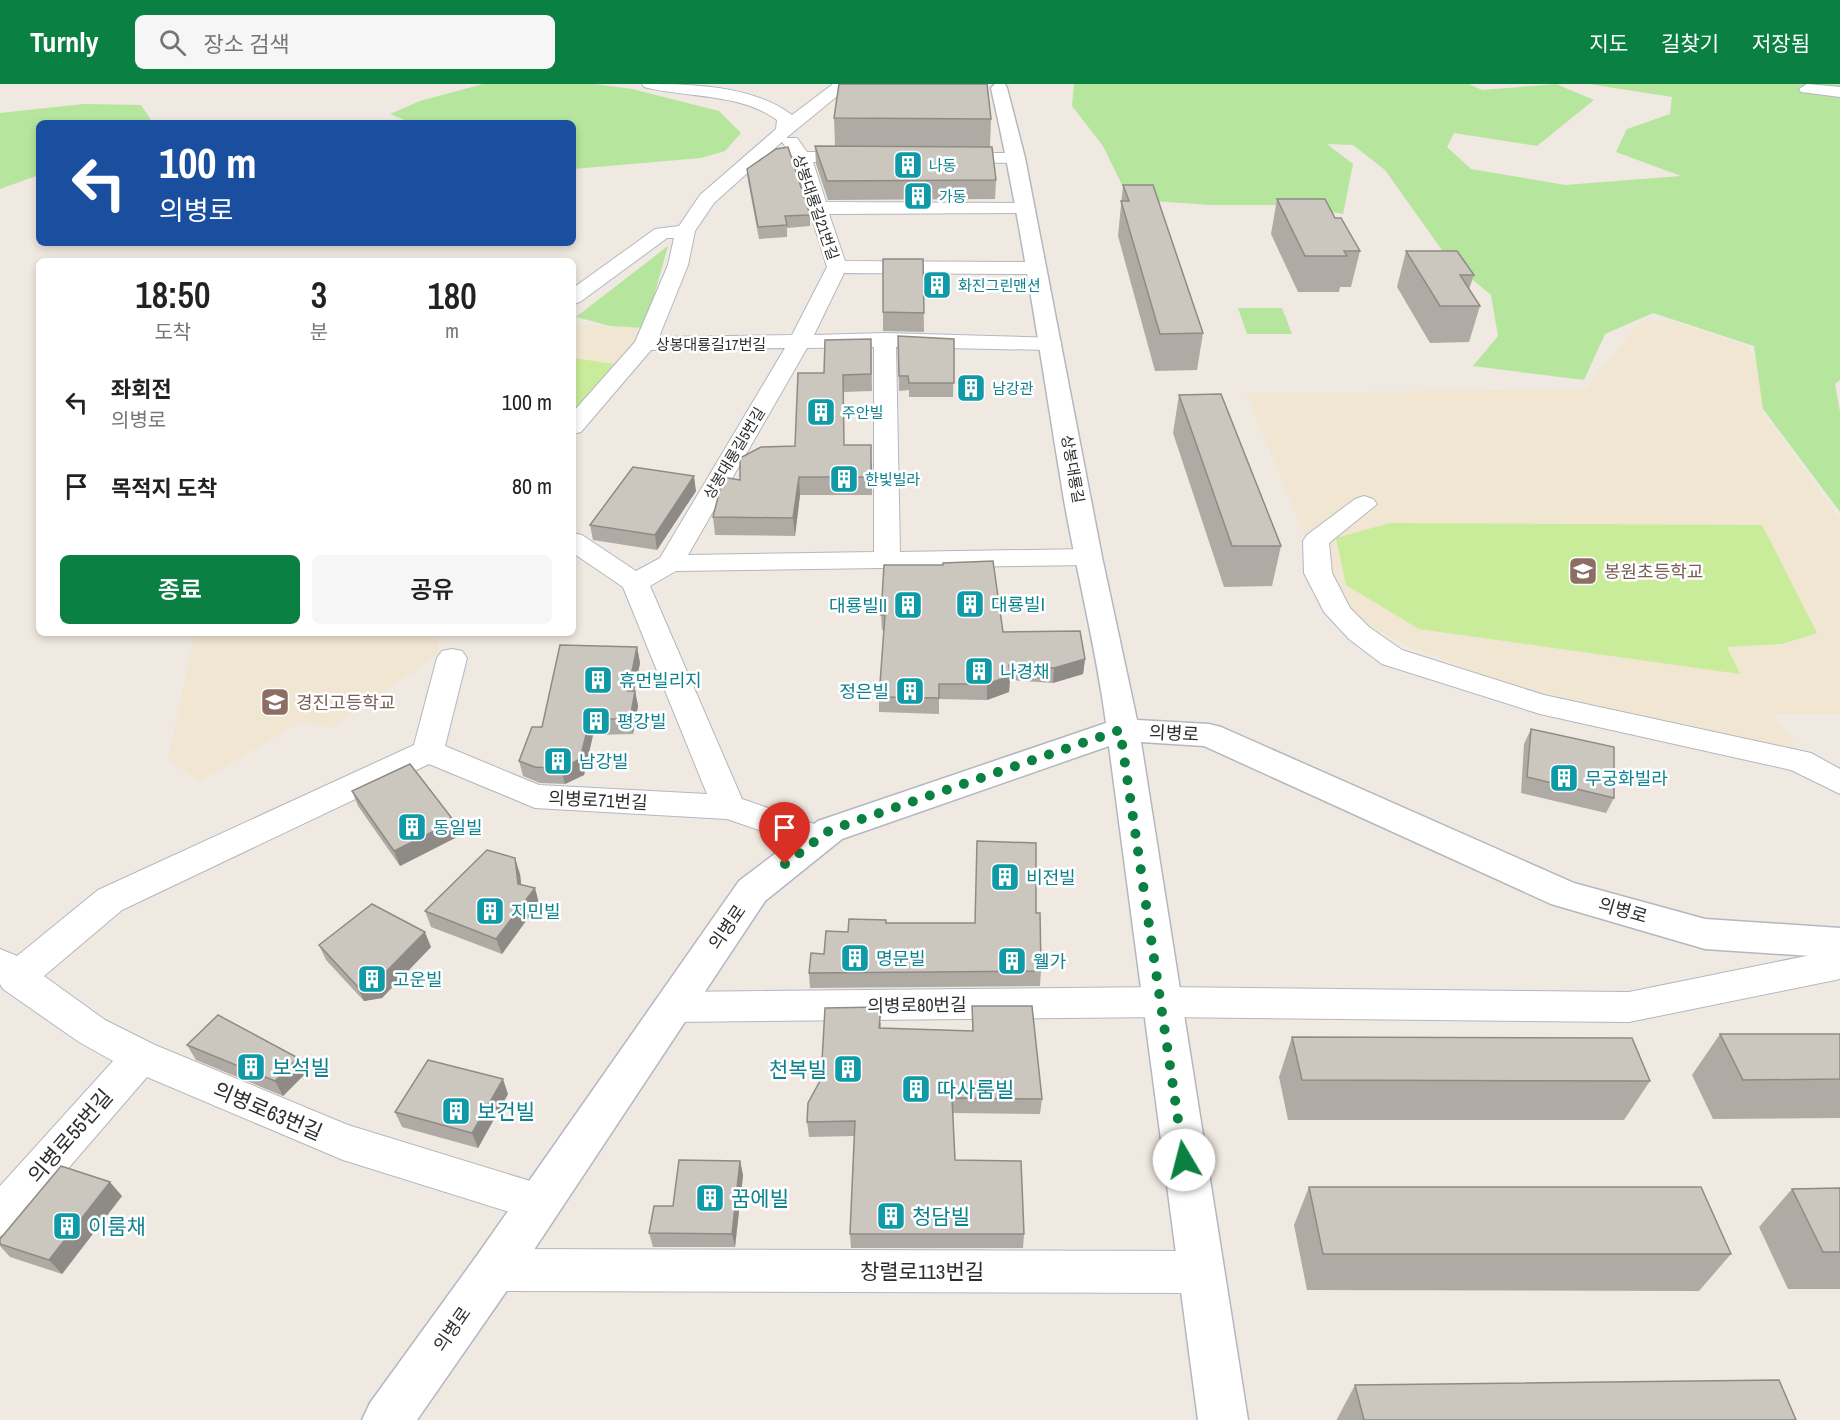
<!DOCTYPE html>
<html lang="ko">
<head>
<meta charset="utf-8">
<style>
	body { margin:0; font-family:"Archivo Narrow","Noto Sans KR",sans-serif; background:#f6f6f6; color:#222; height:100vh; display:flex; flex-direction:column; font-size:22px; white-space:nowrap }
	* { box-sizing:border-box; margin:0 }
	p { font-size:20px; color:#767676 }
	.icon { flex:none; width:33px; height:33px; fill:none; stroke:currentColor; stroke-width:2; stroke-linecap:round; stroke-linejoin:round }
	.map { position:relative; flex:1; overflow:hidden }
	.details { position:absolute; left:36px; top:174px; width:540px; height:378px; display:flex; flex-direction:column; background:#fff; border-radius:9px; box-shadow:0 3px 9px #0003 }
	.details>* { flex:none }
	.guide { position:absolute; left:36px; top:36px; width:540px; height:126px; border-radius:9px; box-shadow:0 3px 9px #0003; background:#1a4fa0; color:#fff; overflow:hidden }
	.pin { position:absolute; display:grid; place-items:center; width:51px; height:51px; color:#fff; margin:-62px -26px; border-radius:50% 50% 50% 0; rotate:-45deg; box-shadow:0 0 6px #0007 }
	.pin .icon { rotate:45deg }
	.me { position:absolute; width:66px; margin:-33px; rotate:352deg; stroke-linejoin:round; filter:drop-shadow(0 0 4px #0008) }
	.turn { display:flex; align-items:center; gap:21px; height:126px; padding:0 24px; font-size:27px }
	.turn .icon { width:78px; height:78px; stroke-width:2.5 }
	.turn b { display:block; font-size:42px; line-height:51px }
	.eta { display:flex; justify-content:space-evenly; align-items:center; height:102px; text-align:center }
	.eta b { font-size:36px; font-weight:600; line-height:42px }
	.cta { display:flex; gap:12px; margin-top:auto; padding:12px 24px }
	.cta a { flex:1; height:69px; border-radius:9px; background:#0b8043; color:#fff; font-size:24px; font-weight:600; line-height:69px; text-align:center }
	.cta a+a { background:#f6f6f6; color:#222 }
	ul { padding:0; list-style:none }
	li { display:flex; align-items:center; gap:18px; height:84px; padding:0 24px }
	li div { flex:1 }
	li b { display:block; font-size:22px }
	li em { font-style:normal }
	header { display:flex; align-items:center; gap:36px; box-sizing:border-box; height:84px; padding:0 30px; background:#0b8043; color:#fff }
	header strong { font-size:28px }
	nav { display:flex; gap:33px; margin-inline-start:auto; font-size:21px }
	.search { width:420px; height:54px; background:#f6f6f6; display:flex; align-items:center; gap:15px; box-sizing:border-box; padding:0 21px; border-radius:9px; color:#767676; font-size:22px }
	.map>svg:first-child { display:block }
	.education { fill:#f0e6d1 }
	.green { fill:#b6e59e }
	.pitch { fill:#c9ec9a }
	.lines { fill:none; stroke-linecap:round; stroke-linejoin:round }
	.minor-casing { stroke:#b4b7c1; stroke-width:2 }
	.tertiary-casing { stroke:#b4b7c1; stroke-width:3 }
	.minor { fill:#fff; fill-rule:evenodd }
	.tertiary { fill:#fff; fill-rule:evenodd }
	.wall { fill:#afaba4 }
	.shaded-wall { fill:#8e8b86 }
	.building { fill:#cbc7bf; stroke:#8e8b86; stroke-width:1.5 }
	.route { stroke:#0b8043; stroke-width:10; stroke-dasharray:0 18 }
	.labels { text-anchor:middle; dominant-baseline:central; stroke-width:5; stroke-linejoin:round; paint-order:stroke }
	.far-culture-label { font-size:15px; fill:#0d838f; stroke:#fff; text-anchor:start }
	.far-street-label { font-size:15px; fill:#2e2e2e; stroke:#fff }
	.education-label { font-size:18px; fill:#785e54; stroke:#fff; text-anchor:start }
	.culture-label { font-size:18px; fill:#0d838f; stroke:#fff; text-anchor:start }
	.street-label { font-size:18px; fill:#2e2e2e; stroke:#fff }
	.near-culture-label { font-size:21px; fill:#0d838f; stroke:#fff; text-anchor:start }
	.near-street-label { font-size:21px; fill:#2e2e2e; stroke:#fff }
</style>
</head>
<body>
<header>
<strong>Turnly</strong>
<div class="search"><svg class="icon" aria-label="search" viewBox="0 0 24 24"><circle cx="10" cy="10" r="6"/><path d="M15 15l6 6"/></svg>장소 검색</div>
<nav><a>지도</a><a>길찾기</a><a>저장됨</a></nav>
</header>
<div class="map">
<svg width="1840" height="1336" viewBox="0 0 1840 1336">
	<rect width="100%" height="100%" fill="#efe9e1"/>
	<g class="education">
		<polygon points="1669,236 1747,262 1773,303 1762,327 1840,435 1840,630 1773,630 1801,669 1532,610 1404,560 1350,531 1301,443 1246,309 1585,305 1641,237"/>
		<polygon points="573,240 645,244 627,270 573,333"/>
		<polygon points="195,549 437,549 440,570 331,644 302,637 200,698 168,675"/>
	</g>
	<g class="green">
		<polygon points="483,0 595,0 632,5 719,27 741,49 725,67 701,74 573,85 573,39 412,39 390,30 420,17"/>
		<polygon points="1074,0 1469,0 1482,6 1556,0 1594,16 1537,62 1454,49 1447,63 1471,85 1565,101 1681,92 1616,68 1627,45 1670,30 1672,13 1589,0 1840,0 1840,296 1835,300 1840,328 1840,428 1763,325 1754,262 1653,229 1605,250 1584,296 1473,282 1498,252 1491,211 1449,176 1385,86 1353,61 1327,60 1353,80 1343,130 1292,121 1211,121 1154,117 1123,103 1103,62 1072,22"/>
		<polygon points="84,20 141,21 153,39 39,39 39,91 0,105 0,29"/>
		<polygon points="668,162 645,244 610,242 576,233"/>
		<polygon points="1238,224 1282,224 1292,250 1247,250"/>
	</g>
	<g class="pitch">
		<polygon points="573,274 614,280 573,327"/>
		<polygon points="1390,439 1762,441 1817,549 1782,560 1727,563 1740,590 1419,545 1346,501 1336,454"/>
	</g>
	<g class="lines">
		<g class="minor-casing">
			<g id="minor">
				<path d="M642,0C690,0 752,1 792,31L833,0H852L786,54H797L807,68H858L867,73L858,78H813L826,118L1032,119L1034,123L1025,129L829,130L845,177L1036,178L1043,180L1046,184L1043,188L1036,190L844,189L814,251L885,249L1058,254L1061,259L1058,264L1050,266L896,263L900,468L1088,465L1098,467L1101,473L1098,479L1088,481L676,487L650,502L742,715L829,745L834,754L829,763L817,766L727,735L535,724L429,680L122,826L44,892L105,936L155,961L348,1041L553,1104L559,1118L553,1132L538,1137L343,1076L147,993L15,1146L0,1152V1102L113,977L79,958L3,905L0,900V865L17,872L98,806L414,661L437,574L442,567L452,565L462,567L467,574L445,662L539,701L707,710L623,503L573,469V449L582,451L636,487L660,474L785,264L651,266L581,348L573,350V328L635,258L668,181L674,154H667L580,218L573,220V204L655,145L679,142L700,111L776,45L777,36C741,9 687,14 644,3ZM784,56L782,58L793,73L827,183L792,251L659,253L688,181L695,147L714,119ZM874,263V468L688,471L807,264Z"/>
				<polygon points="1807,0 1840,3 1840,13 1801,8 1799,5"/>
				<polygon points="950,69 1016,69 1025,74 1016,79 944,78 941,74"/>
				<polygon points="1364,412 1373,415 1377,420 1329,459 1332,489 1350,524 1369,543 1402,566 1544,611 1811,669 1840,685 1840,710 1791,686 1540,630 1382,580 1349,555 1324,528 1304,489 1303,457 1307,451 1355,415"/>
				<polygon points="1840,865 1840,895 1629,938 1162,933 672,938 659,934 653,923 659,912 672,908 1162,903 1629,908"/>
				<polygon points="494,1165 1201,1167 1216,1173 1223,1188 1216,1203 1201,1209 494,1207 479,1201 472,1186 479,1171"/>
			</g>
		</g>
		<g class="tertiary-casing">
			<path id="tertiary" d="M995,0H1005L1007,4L1025,74L1102,473L1137,636L1209,640L1221,643L1574,799L1705,835L1840,844V874L1705,865L1551,820L1204,662L1141,658L1248,1336H1198L1109,662L842,755L765,817L510,1202L417,1336H362L370,1319L478,1170L739,797L818,737L1106,639C1096,564 1077,490 1064,416C1041,278 1022,140 991,4Z"/>
		</g>
		<use href="#minor" class="minor"/>
		<use href="#tertiary" class="tertiary"/>
	</g>
	<g class="wall">
		<polygon points="834,34 991,35 990,63 996,96 995,115 828,116 816,80 815,62 835,62"/>
		<polygon points="747,85 810,131 810,142 787,144 787,153 759,155 748,97"/>
		<polygon points="1123,101 1203,249 1197,286 1155,287 1118,152"/>
		<polygon points="1277,115 1335,134 1360,167 1351,203 1340,203 1339,208 1298,208 1271,150"/>
		<polygon points="1406,167 1474,191 1469,205 1480,222 1469,258 1430,259 1397,203"/>
		<polygon points="923,175 924,248 883,247 883,228"/>
		<polygon points="898,252 954,255 953,313 909,313 909,306 899,307"/>
		<polygon points="871,255 872,307 843,308 844,361 872,379 872,411 800,411 795,452 715,451 713,433 740,396 795,362 824,289"/>
		<polygon points="1179,311 1281,462 1272,502 1224,503 1173,349"/>
		<polygon points="696,407 657,466 593,456 590,441"/>
		<polygon points="881,531 1003,548 1085,575 1083,590 1053,599 1010,596 1009,608 987,616 939,615 939,630 879,628 879,613 884,546 882,546"/>
		<polygon points="637,563 640,579 634,607 635,607 638,622 633,650 593,651 584,691 565,700 540,699 523,692 519,677 542,643"/>
		<polygon points="1531,645 1614,714 1606,729 1521,709 1524,660"/>
		<polygon points="352,707 454,737 459,752 400,782 358,722"/>
		<polygon points="520,790 521,801 539,819 502,870 431,843 425,827"/>
		<polygon points="1036,829 1041,887 1040,902 810,904 809,889 824,870 848,848 974,839"/>
		<polygon points="319,861 431,863 382,914 364,917 326,876"/>
		<polygon points="972,922 1042,1015 1040,1030 953,1029 955,1076 1024,1150 1023,1164 851,1164 850,1150 854,1052 809,1053 807,1038 881,938 881,944 972,947"/>
		<polygon points="1720,950 1840,950 1840,1034 1713,1035 1692,991"/>
		<polygon points="1292,953 1650,997 1624,1036 1288,1036 1279,993"/>
		<polygon points="187,961 298,974 306,989 283,1012 196,976"/>
		<polygon points="508,1010 478,1064 402,1043 395,1028"/>
		<polygon points="740,1077 743,1091 735,1163 653,1163 649,1149"/>
		<polygon points="1309,1103 1731,1170 1699,1207 1307,1206 1294,1141"/>
		<polygon points="1840,1104 1840,1205 1788,1205 1759,1143 1792,1105"/>
		<polygon points="122,1112 62,1190 10,1173 0,1162 0,1155"/>
		<polygon points="1355,1301 1796,1336 1337,1336 1337,1335"/>
	</g>
	<g class="shaded-wall">
		<polygon points="694,392 696,407 657,466 655,451"/>
		<polygon points="799,393 800,411 795,452 793,434"/>
		<polygon points="637,563 640,579 631,622 628,607"/>
		<polygon points="1085,575 1083,590 1053,599 1054,584"/>
		<polygon points="1010,592 1009,608 987,616 987,600"/>
		<polygon points="635,607 638,622 633,650 630,635"/>
		<polygon points="590,635 593,651 584,691 565,700 561,685"/>
		<polygon points="454,737 459,752 400,782 394,767"/>
		<polygon points="515,774 520,790 523,815 518,800"/>
		<polygon points="535,804 539,819 502,870 496,855"/>
		<polygon points="425,848 431,863 382,914 364,917 357,902"/>
		<polygon points="298,974 306,989 283,1012 275,997"/>
		<polygon points="503,995 508,1010 478,1064 472,1049"/>
		<polygon points="740,1077 743,1091 735,1163 732,1150"/>
		<polygon points="110,1098 122,1112 62,1190 49,1176"/>
	</g>
	<g class="building">
		<polygon points="839,0 987,0 991,35 834,34"/>
		<polygon points="815,62 992,63 996,96 827,97"/>
		<polygon points="788,63 810,131 785,132 787,141 758,143 747,85 776,65"/>
		<polygon points="1123,101 1153,101 1203,249 1160,250 1121,117 1129,117"/>
		<polygon points="1277,115 1325,115 1335,134 1341,134 1360,167 1344,167 1347,172 1305,172"/>
		<polygon points="1406,167 1457,167 1474,191 1460,191 1480,222 1440,222"/>
		<polygon points="883,175 923,175 924,229 883,228"/>
		<polygon points="898,252 954,255 954,299 909,299 908,292 899,292"/>
		<polygon points="871,255 871,290 843,291 844,361 871,361 871,393 799,393 793,434 713,433 723,393 740,396 740,374 761,363 795,362 798,289 824,289 825,256"/>
		<polygon points="1221,310 1281,462 1232,462 1179,311"/>
		<polygon points="633,383 694,392 655,451 590,441"/>
		<polygon points="993,477 1003,548 1080,547 1085,575 1054,584 1009,581 1010,592 987,600 939,600 939,614 879,613 885,531 881,531 884,481 943,481 943,479"/>
		<polygon points="560,561 637,563 628,607 635,607 630,635 590,635 580,675 561,685 535,683 519,677 532,643 542,643"/>
		<polygon points="1531,645 1614,663 1614,714 1527,693"/>
		<polygon points="410,680 454,737 394,767 352,707"/>
		<polygon points="977,757 1036,759 1036,829 1040,829 1041,887 809,889 811,869 824,870 826,847 848,848 849,835 886,836 886,839 975,839"/>
		<polygon points="487,766 515,774 518,800 535,804 496,855 425,827"/>
		<polygon points="372,820 425,848 375,899 357,902 319,861"/>
		<polygon points="972,922 1032,922 1042,1015 952,1014 955,1076 1021,1077 1024,1150 850,1150 855,1037 807,1038 808,1019 821,995 825,924 881,923 879,944 973,947"/>
		<polygon points="218,931 298,974 275,997 187,961"/>
		<polygon points="1720,950 1840,950 1840,995 1743,996"/>
		<polygon points="1292,953 1632,954 1650,997 1302,996"/>
		<polygon points="428,976 503,995 472,1049 395,1028"/>
		<polygon points="679,1076 740,1077 732,1150 649,1149 654,1122 673,1122"/>
		<polygon points="61,1082 110,1098 49,1176 0,1160 0,1155"/>
		<polygon points="1309,1103 1701,1103 1731,1170 1323,1170"/>
		<polygon points="1840,1104 1840,1168 1823,1168 1792,1105"/>
		<polygon points="1779,1296 1796,1336 1364,1336 1355,1301"/>
	</g>
	<g class="lines">
		<polyline class="route" points="785,780 830,746 1120,646 1184,1076"/>
	</g>
	<defs>
		<g id="building-square" transform="scale(1.5)"><rect x="-9" y="-9" width="18" height="18" rx="4" fill="#0f9aa8" stroke="#fff"/><path d="M-4-6H4V6H1V3H-1V6H-4ZM-2.5-4.3h1.7v1.8h-1.7ZM.8-4.3h1.7v1.8H.8ZM-2.5-1h1.7V.8h-1.7ZM.8-1h1.7V.8H.8Z" fill="#fff"/></g>
		<g id="school-square" transform="scale(1.5)"><rect x="-9" y="-9" width="18" height="18" rx="4" fill="#8d6e63" stroke="#fff"/><path d="M0-5L7-2L0 1L-7-2ZM-4 1L0 2.5L4 1V4Q0 6-4 4Z" fill="#fff"/></g>
	</defs>
	<g fill-rule="evenodd">
		<use href="#building-square" x="908" y="81"/>
		<use href="#building-square" x="918" y="112"/>
		<use href="#building-square" x="937" y="201"/>
		<use href="#building-square" x="971" y="304"/>
		<use href="#building-square" x="821" y="328"/>
		<use href="#building-square" x="844" y="395"/>
		<use href="#school-square" x="1583" y="487"/>
		<use href="#building-square" x="970" y="520"/>
		<use href="#building-square" x="908" y="521"/>
		<use href="#building-square" x="979" y="587"/>
		<use href="#building-square" x="598" y="596"/>
		<use href="#building-square" x="910" y="607"/>
		<use href="#school-square" x="275" y="618"/>
		<use href="#building-square" x="596" y="637"/>
		<use href="#building-square" x="558" y="677"/>
		<use href="#building-square" x="1564" y="694"/>
		<use href="#building-square" x="412" y="743"/>
		<use href="#building-square" x="1005" y="793"/>
		<use href="#building-square" x="490" y="827"/>
		<use href="#building-square" x="855" y="874"/>
		<use href="#building-square" x="1012" y="877"/>
		<use href="#building-square" x="372" y="895"/>
		<use href="#building-square" x="251" y="983"/>
		<use href="#building-square" x="848" y="985"/>
		<use href="#building-square" x="916" y="1005"/>
		<use href="#building-square" x="456" y="1027"/>
		<use href="#building-square" x="710" y="1114"/>
		<use href="#building-square" x="891" y="1132"/>
		<use href="#building-square" x="67" y="1142"/>
	</g>
	<g class="labels">
		<g class="far-culture-label">
			<text x="929" y="81">나동</text>
			<text x="939" y="112">가동</text>
			<text x="958" y="201">화진그린맨션</text>
			<text x="992" y="304">남강관</text>
			<text x="842" y="328">주안빌</text>
			<text x="865" y="395">한빛빌라</text>
		</g>
		<g class="far-street-label">
			<text transform="translate(816 123) rotate(71)">상봉대룡길21번길</text>
			<text x="711" y="260">상봉대룡길17번길</text>
			<text transform="translate(734 369) rotate(-59)">상봉대룡길5번길</text>
			<text transform="translate(1073 385) rotate(80)">상봉대룡길</text>
		</g>
		<g class="education-label">
			<text x="1604" y="487">봉원초등학교</text>
			<text x="296" y="618">경진고등학교</text>
		</g>
		<g class="culture-label">
			<text x="991" y="520">대룡빌I</text>
			<text x="887" y="521" text-anchor="end">대룡빌II</text>
			<text x="1000" y="587">나경채</text>
			<text x="619" y="596">휴먼빌리지</text>
			<text x="889" y="607" text-anchor="end">정은빌</text>
			<text x="617" y="637">평강빌</text>
			<text x="579" y="677">남강빌</text>
			<text x="1585" y="694">무궁화빌라</text>
			<text x="433" y="743">동일빌</text>
			<text x="1026" y="793">비전빌</text>
			<text x="511" y="827">지민빌</text>
			<text x="876" y="874">명문빌</text>
			<text x="1033" y="877">웰가</text>
			<text x="393" y="895">고운빌</text>
		</g>
		<g class="street-label">
			<text transform="translate(1174 649) rotate(3)">의병로</text>
			<text transform="translate(598 716) rotate(3)">의병로71번길</text>
			<text transform="translate(1623 826) rotate(16)">의병로</text>
			<text transform="translate(727 843) rotate(-55)">의병로</text>
			<text transform="translate(917 921) rotate(-1)">의병로80번길</text>
			<text transform="translate(452 1245) rotate(-55)">의병로</text>
		</g>
		<g class="near-culture-label">
			<text x="272" y="983">보석빌</text>
			<text x="827" y="985" text-anchor="end">천복빌</text>
			<text x="937" y="1005">따사룸빌</text>
			<text x="477" y="1027">보건빌</text>
			<text x="731" y="1114">꿈에빌</text>
			<text x="912" y="1132">청담빌</text>
			<text x="88" y="1142">이룸채</text>
		</g>
		<g class="near-street-label">
			<text transform="translate(268 1027) rotate(23)">의병로63번길</text>
			<text transform="translate(70 1052) rotate(-49)">의병로55번길</text>
			<text x="922" y="1187">창렬로113번길</text>
		</g>
	</g>
</svg>
<div class="pin" style="left:785px;top:780px;background:#d93025"><svg class="icon" aria-label="arrive" viewBox="0 0 24 24"><path d="M6 21V4h12l-3 4 3 4H6"/></svg></div>
<svg class="me" style="left:1184px;top:1076px" viewBox="-20 -20 40 40"><circle r="19" fill="#fff"/><path d="M0-13L10 11 0 6-10 11z" fill="#0b8043"/></svg>
<div class="guide">
<div class="turn"><svg class="icon" aria-label="left" viewBox="0 0 24 24"><path d="M17 20v-9H6M10 6l-5 5 5 5"/></svg><div><b>100 m</b>의병로</div></div>
</div>
<section class="details">
<div class="eta">
<div><b>18:50</b><p>도착</p></div>
<div><b>3</b><p>분</p></div>
<div><b>180</b><p>m</p></div>
</div>
<ul>
<li><svg class="icon" aria-label="left" viewBox="0 0 24 24"><path d="M17 20v-9H6M10 6l-5 5 5 5"/></svg><div><b>좌회전</b><p>의병로</p></div><em>100 m</em></li>
<li><svg class="icon" aria-label="arrive" viewBox="0 0 24 24"><path d="M6 21V4h12l-3 4 3 4H6"/></svg><div><b>목적지 도착</b></div><em>80 m</em></li>
</ul>
<div class="cta"><a>종료</a><a>공유</a></div>
</section>
</div>
</body>
</html>
